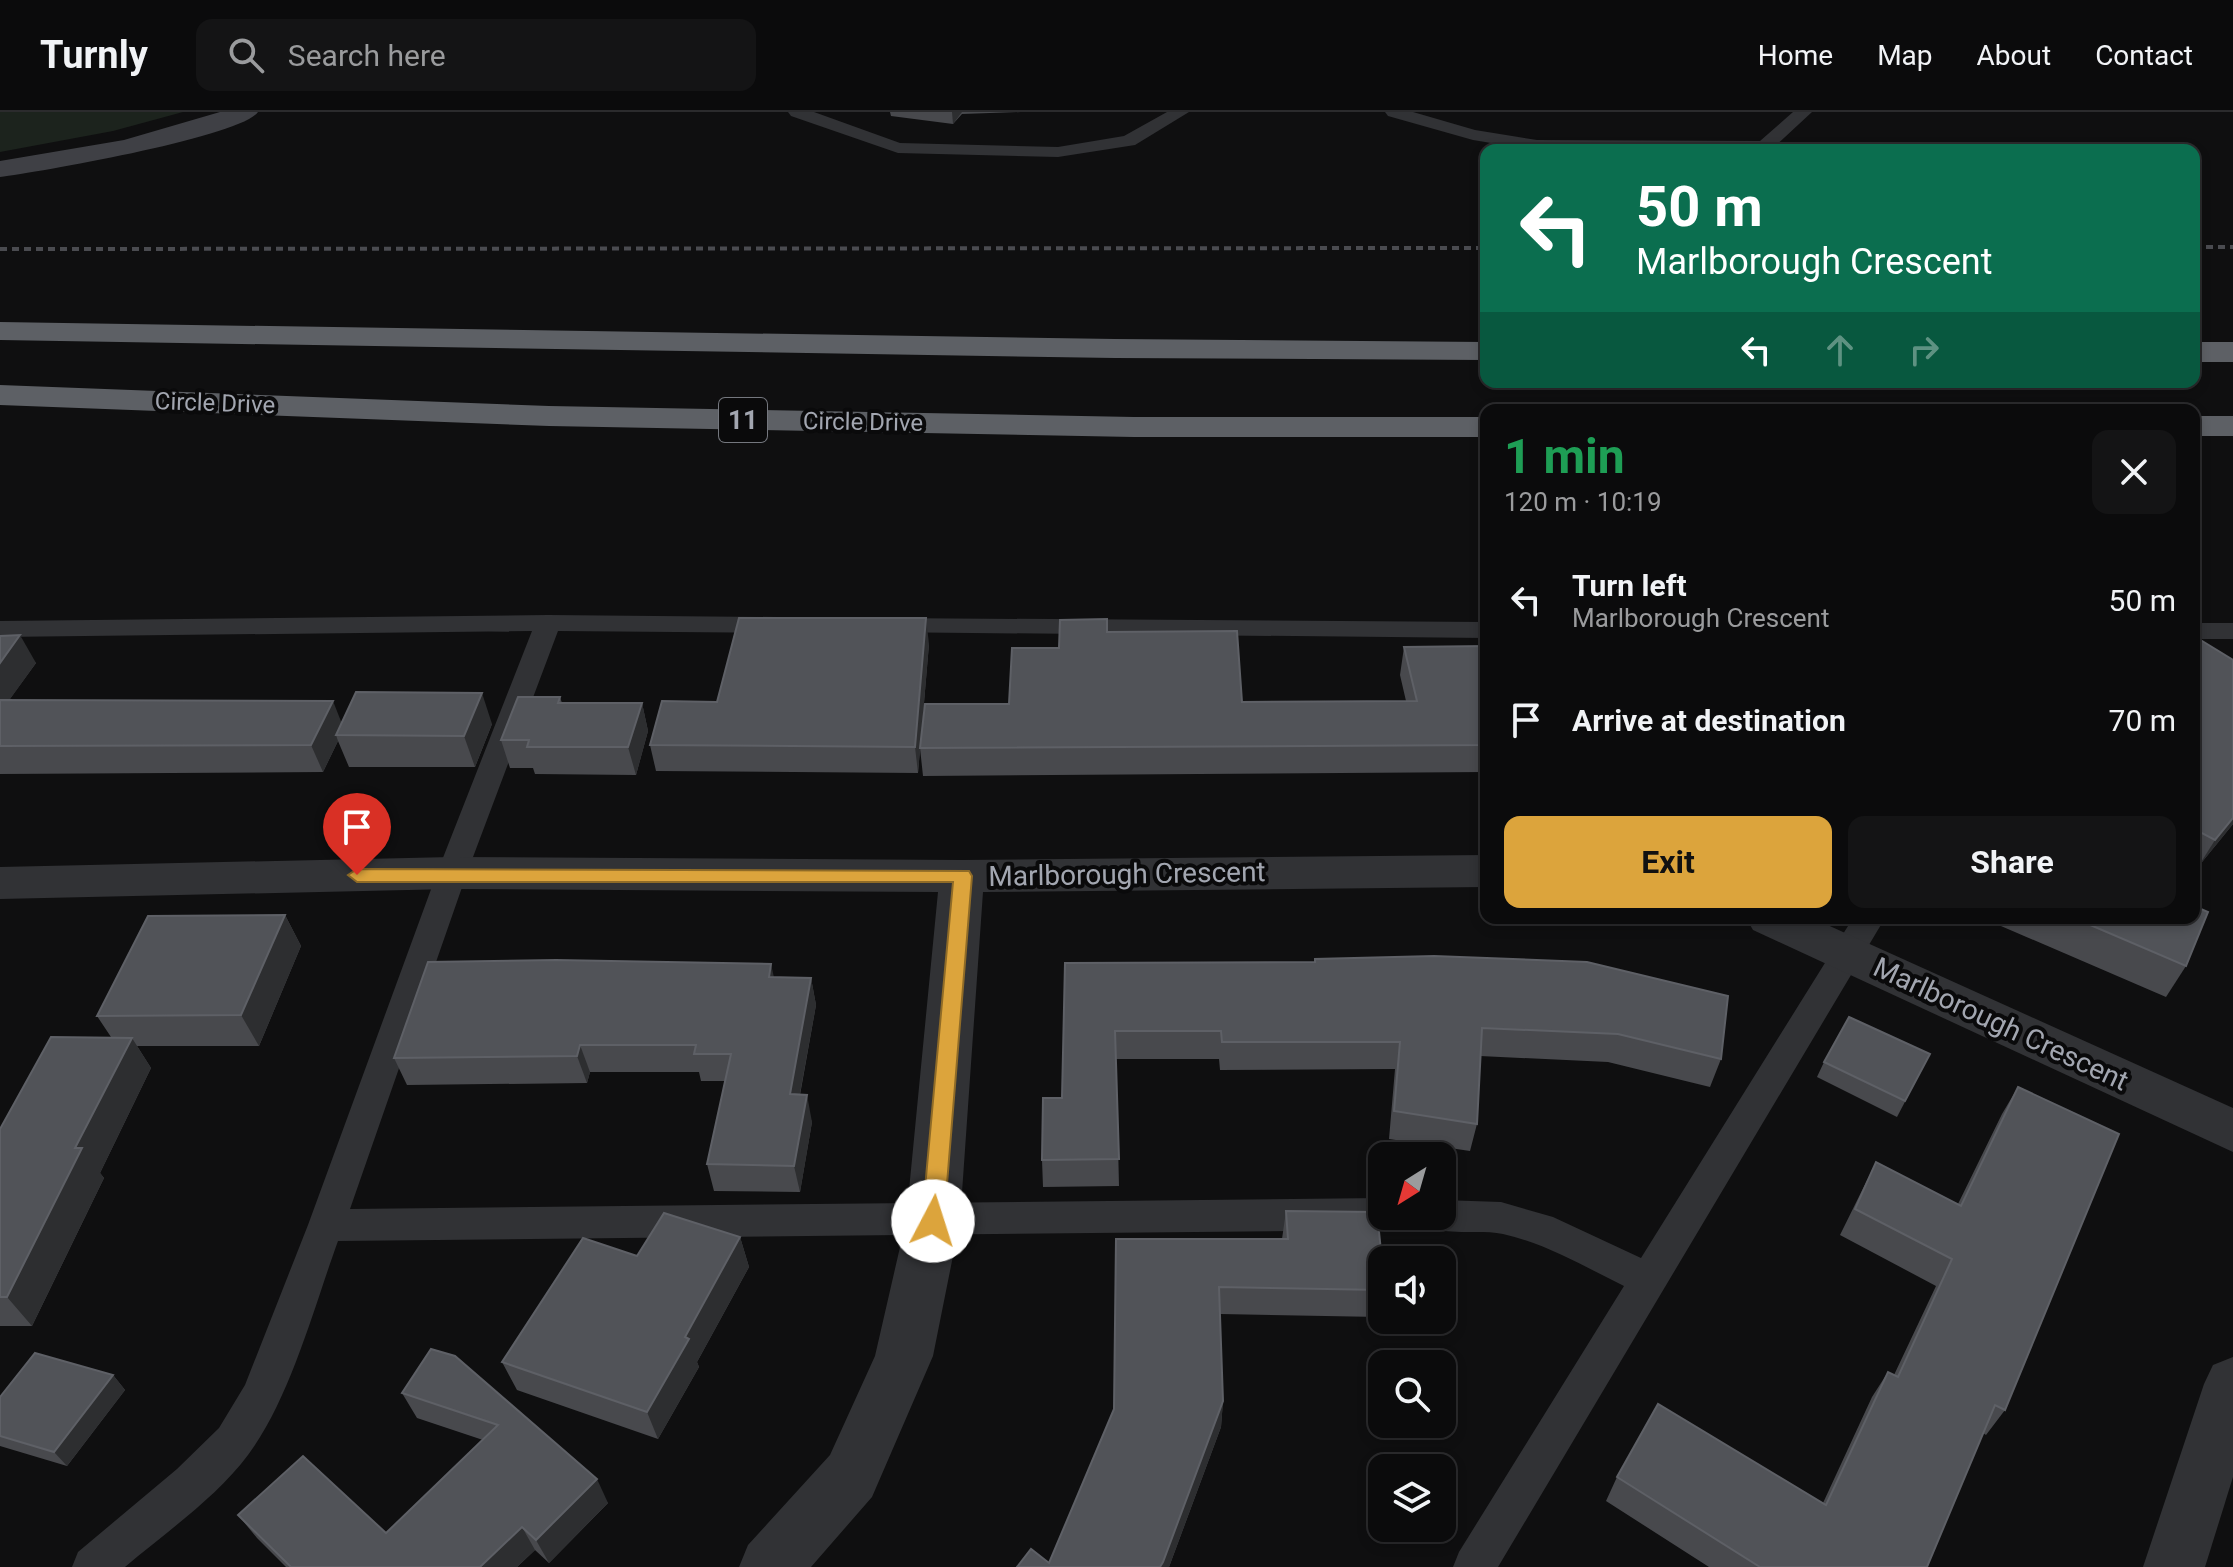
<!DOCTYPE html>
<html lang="en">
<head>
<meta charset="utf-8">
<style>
	body { margin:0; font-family:Roboto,sans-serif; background:#141415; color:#f1f3f6; height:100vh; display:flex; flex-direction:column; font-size:30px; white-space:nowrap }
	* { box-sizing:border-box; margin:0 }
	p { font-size:26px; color:#9a9b9d }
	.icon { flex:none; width:44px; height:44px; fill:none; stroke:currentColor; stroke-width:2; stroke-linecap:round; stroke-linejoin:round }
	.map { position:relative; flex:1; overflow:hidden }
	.sheet { position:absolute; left:1480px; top:292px; width:720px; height:520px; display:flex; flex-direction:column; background:#0b0b0c; border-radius:16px; box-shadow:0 4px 12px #0003,0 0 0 2px #2b2b2d }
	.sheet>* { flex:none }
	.hud { position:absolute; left:1480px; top:32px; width:720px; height:244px; border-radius:16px; box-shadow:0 4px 12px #0003,0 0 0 2px #2b2b2d; background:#0b6e4f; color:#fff; overflow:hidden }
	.needle { width:52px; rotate:217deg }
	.controls { position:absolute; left:1368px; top:1030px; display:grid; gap:16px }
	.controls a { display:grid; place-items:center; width:88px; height:88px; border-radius:16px; background:#0b0b0c; box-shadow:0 4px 12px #0003,0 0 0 2px #2b2b2d; font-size:40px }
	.pin { position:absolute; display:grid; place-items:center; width:68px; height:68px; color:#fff; margin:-82px -34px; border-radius:50% 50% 50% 0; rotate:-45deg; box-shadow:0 0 8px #0007 }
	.pin .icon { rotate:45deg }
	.me { position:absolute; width:88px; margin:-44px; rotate:5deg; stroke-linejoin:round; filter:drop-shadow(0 0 6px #0008) }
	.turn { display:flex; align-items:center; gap:28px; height:168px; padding:0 24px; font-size:36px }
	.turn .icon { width:104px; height:104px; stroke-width:2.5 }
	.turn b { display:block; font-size:56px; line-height:68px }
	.lanes { display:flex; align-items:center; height:76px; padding:0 24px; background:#0003; justify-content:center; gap:40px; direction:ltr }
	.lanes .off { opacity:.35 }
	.round { display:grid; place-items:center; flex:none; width:84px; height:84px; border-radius:16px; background:#141415 }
	.summary { display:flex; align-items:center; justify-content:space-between; height:136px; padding:0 24px }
	h1 { font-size:48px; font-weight:700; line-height:60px; color:#1e9e55 }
	.cta { display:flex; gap:16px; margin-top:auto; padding:16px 24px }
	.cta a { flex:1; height:92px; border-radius:16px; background:#dca43c; color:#111; font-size:32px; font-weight:700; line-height:92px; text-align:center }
	.cta a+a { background:#141415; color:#f1f3f6 }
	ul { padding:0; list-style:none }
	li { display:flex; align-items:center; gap:24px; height:120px; padding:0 24px }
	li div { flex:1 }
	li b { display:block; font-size:30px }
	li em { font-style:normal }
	header { display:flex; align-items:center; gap:48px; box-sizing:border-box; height:112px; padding:0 40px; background:#0b0b0c; border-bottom:2px solid #2b2b2d }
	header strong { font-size:38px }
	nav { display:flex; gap:44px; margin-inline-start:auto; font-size:28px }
	.search { width:560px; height:72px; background:#141415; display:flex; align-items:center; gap:20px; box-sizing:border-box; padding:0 28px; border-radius:16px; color:#9a9b9d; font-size:30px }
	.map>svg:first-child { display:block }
	.green { fill:#1c231d }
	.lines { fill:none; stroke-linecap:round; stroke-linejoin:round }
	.lane { fill:#313235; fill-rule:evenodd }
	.street { fill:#313235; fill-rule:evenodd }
	.secondary { fill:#3f4045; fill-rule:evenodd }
	.highway { fill:#5d6065; fill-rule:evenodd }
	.rail { stroke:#4a4b50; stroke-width:4; stroke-dasharray:7 5; stroke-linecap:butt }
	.wall { fill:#48494d }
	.shaded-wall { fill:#2d2e30 }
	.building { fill:#515358; stroke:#5e6066; stroke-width:2 }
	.route { fill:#dca43c; stroke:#8f6b27; stroke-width:2 }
	.labels { text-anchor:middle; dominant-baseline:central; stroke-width:8; stroke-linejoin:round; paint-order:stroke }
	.far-street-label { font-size:24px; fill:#a2a6b0; stroke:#0a0a0b }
	.shield { fill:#0a0a0b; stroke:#74777e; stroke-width:2 }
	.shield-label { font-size:26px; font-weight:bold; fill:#a2a6b0 }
	.street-label { font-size:28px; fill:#a2a6b0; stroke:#0a0a0b }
</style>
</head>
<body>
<header>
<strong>Turnly</strong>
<div class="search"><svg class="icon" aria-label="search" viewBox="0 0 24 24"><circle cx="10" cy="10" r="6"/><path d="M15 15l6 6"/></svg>Search here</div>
<nav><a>Home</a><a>Map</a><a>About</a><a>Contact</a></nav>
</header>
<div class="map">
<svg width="2233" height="1455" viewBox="0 0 2233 1455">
	<rect width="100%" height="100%" fill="#0f0f10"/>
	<polygon class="green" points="0,0 183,0 113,19 0,40"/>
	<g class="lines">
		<g class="lane">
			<polygon points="788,0 814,0 900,31 1058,35 1124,24 1167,0 1189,0 1135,33 1058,45 898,41 791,4"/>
			<polygon points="1385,0 1413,0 1475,18 1537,28 1760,29 1793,0 1812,0 1771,38 1534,38 1473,28 1388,4"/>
			<path d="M548,503L778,505L787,507L791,513L787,519L778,521L558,519L467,761L350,1097L1382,1086V1104H1399L1395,1113L1382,1118L338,1129C314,1195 290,1287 248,1343C216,1386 166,1420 125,1455H72L78,1440L177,1357L219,1316L245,1273L308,1113L437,761L532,519L0,525V509Z"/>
			<polygon points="886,506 1486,510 1486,526 877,520 873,514 877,508"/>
			<rect x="2194" y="511" width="39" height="16"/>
			<path d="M1853,806H1885L1498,1455H1453L1459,1440L1624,1174C1585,1155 1547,1132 1503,1122C1479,1117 1453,1124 1429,1115L1424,1104H1442V1088L1501,1090L1553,1105L1641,1146Z"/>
		</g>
		<g class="street">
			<polygon points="1486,743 1486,775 983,780 960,1109 933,1244 872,1385 811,1455 739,1455 748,1433 830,1343 875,1244 906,1109 938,780 452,777 0,787 0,755 452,745 962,748"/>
			<polygon points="1746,806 1812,806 2233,996 2233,1040 1753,818"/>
			<polygon points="2233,1245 2233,1365 2205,1455 2143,1455 2204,1272 2213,1253"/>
		</g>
		<path class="secondary" d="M220,0H258C240,25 39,60 0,65V49L124,28Z"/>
		<g class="highway">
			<polygon points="0,210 1115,227 1486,230 1486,248 1115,246 0,228"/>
			<rect x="2194" y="230" width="39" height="20"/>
			<polygon points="0,273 549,294 1134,305 1486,305 1486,325 1134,325 549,314 0,293"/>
			<rect x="2194" y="304" width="39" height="20"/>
		</g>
		<g class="rail">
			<polyline points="2194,135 2233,135"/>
			<polyline points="0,137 1486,136"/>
		</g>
	</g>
	<g class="wall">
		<polygon points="890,0 1021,0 962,2 953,12 891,4"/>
		<polygon points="1107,520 1242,590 1406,589 1400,563 1404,535 1486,534 1486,660 923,664 920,636 1009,592 1059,536"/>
		<polygon points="0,524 36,551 9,588 342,611 492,612 475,655 349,655 338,629 323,660 0,662"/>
		<polygon points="2194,524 2233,548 2233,712 2198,755 2194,752"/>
		<polygon points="929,532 918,661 656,659 650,633 717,590"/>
		<polygon points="560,585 562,591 642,591 648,619 636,663 535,662 533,656 510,656 501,628"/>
		<polygon points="285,803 301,834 259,934 137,934 151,956 100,1061 104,1066 32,1214 0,1214 0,1017 111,925 97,904"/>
		<polygon points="1988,806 2194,806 2186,854 2166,885 1987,808"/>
		<polygon points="1315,847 1721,947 1710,975 1608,950 1480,944 1477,1012 1470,1039 1389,1027 1395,957 1220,958 1219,947 1116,947 1119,1074 1043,1075 1042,1048 1062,986 1065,851 1315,850"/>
		<polygon points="774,865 811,866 816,893 800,983 812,1010 800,1080 714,1079 707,1052 725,969 701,969 699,960 590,960 587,971 407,973 394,946"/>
		<polygon points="1930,942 1897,1005 1817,965 1824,950"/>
		<polygon points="2018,975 2005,1298 1986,1323 1983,1321 1927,1455 1709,1455 1606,1389 1617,1365 1823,1391 1872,1285 1888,1260 1894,1263 1936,1174 1840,1123 1876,1050 1958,1092 2002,1002"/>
		<polygon points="1286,1099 1382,1149 1382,1194 1380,1205 1220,1202 1223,1289 1221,1315 1169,1455 1017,1455 1049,1451 1114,1297 1116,1127 1282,1127"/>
		<polygon points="740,1125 749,1155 697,1250 699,1255 658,1327 517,1278 502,1250 637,1144"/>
		<polygon points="431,1237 608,1391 549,1451 535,1438 517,1455 286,1455 257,1426 238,1403 386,1421 483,1328 417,1306 402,1281"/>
		<polygon points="113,1263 125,1278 67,1354 0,1334 0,1285"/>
	</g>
	<g class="shaded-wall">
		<polygon points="952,0 962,0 953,12"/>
		<polygon points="926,506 929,532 918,661 915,635"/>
		<polygon points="20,523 36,551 0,601 0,551"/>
		<polygon points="482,581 492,612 475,655 464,624"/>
		<polygon points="333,589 344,617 336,623 338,629 323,660 311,633"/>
		<polygon points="642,591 648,619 636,663 628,635"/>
		<polygon points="2233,706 2233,712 2198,755 2215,728"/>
		<polygon points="285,803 301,834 259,934 241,903"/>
		<polygon points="771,852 777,879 769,865"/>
		<polygon points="811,866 816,893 795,1009 790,982"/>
		<polygon points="132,926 151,956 100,1061 104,1066 32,1214 7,1185 75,1036"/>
		<polygon points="580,933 590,960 587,971 577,944"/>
		<polygon points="807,983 812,1010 800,1080 794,1054"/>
		<polygon points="740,1125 749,1155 697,1250 699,1255 658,1327 647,1300 685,1225"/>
		<polygon points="113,1263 125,1278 67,1354 54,1340"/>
		<polygon points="1223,1289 1221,1315 1169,1455 1160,1455"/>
		<polygon points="597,1367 608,1391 549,1451 536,1428"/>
		<polygon points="522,1415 535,1438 517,1455 480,1455"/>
	</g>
	<g class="building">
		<polygon points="739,506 926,506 915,635 650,633 662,589 717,590"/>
		<polygon points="1107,507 1107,520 1237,519 1242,590 1417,589 1404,535 1486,534 1486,633 920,636 925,592 1009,592 1012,536 1059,536 1060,508"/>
		<polygon points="20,523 0,551 0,524"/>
		<polygon points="2194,524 2233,548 2233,706 2215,728 2194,717"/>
		<polygon points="356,580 482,581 464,624 336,623"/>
		<polygon points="518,585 560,585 558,591 642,591 628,635 527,635 529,628 501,628"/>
		<polygon points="0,588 333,589 311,633 0,634"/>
		<polygon points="2194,794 2208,800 2186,854 2074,806 2194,806"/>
		<polygon points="285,803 241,903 97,904 148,804"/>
		<polygon points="1434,844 1587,850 1728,884 1721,947 1618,922 1482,916 1477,1012 1394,999 1400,930 1222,930 1221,919 1115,919 1119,1047 1042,1048 1043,986 1062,986 1065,851 1315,850 1315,847"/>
		<polygon points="556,848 771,852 769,865 811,866 790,982 807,983 794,1054 707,1052 731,942 694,942 696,933 580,933 577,944 394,946 428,850"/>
		<polygon points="1849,905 1930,942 1905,989 1824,950"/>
		<polygon points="51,925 132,926 75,1036 82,1036 7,1185 0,1185 0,1017"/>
		<polygon points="2018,975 2119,1022 2005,1298 1995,1293 1927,1455 1760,1455 1617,1365 1658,1292 1826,1393 1888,1260 1898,1265 1952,1147 1855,1097 1876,1050 1961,1094"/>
		<polygon points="1286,1099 1377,1100 1382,1149 1382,1178 1219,1175 1223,1289 1163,1450 1160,1455 1017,1455 1031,1437 1049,1451 1114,1297 1116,1127 1288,1127"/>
		<polygon points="664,1101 740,1125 685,1225 689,1227 647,1300 502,1250 583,1126 637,1144"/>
		<polygon points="431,1237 455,1244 597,1367 536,1428 522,1415 480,1455 291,1455 238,1403 303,1344 386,1421 498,1313 402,1281"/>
		<polygon points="35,1241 113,1263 54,1340 0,1324 0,1285"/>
	</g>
	<polygon class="route" points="357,757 969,759 972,764 944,1109 941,1116 933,1119 926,1116 922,1109 953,770 357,770 348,763"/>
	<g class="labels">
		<g class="far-street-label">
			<text transform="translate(215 291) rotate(2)">Circle Drive</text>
			<text transform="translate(863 310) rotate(1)">Circle Drive</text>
		</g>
		<rect class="shield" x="719" y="286" width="48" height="44" rx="6"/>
		<g class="shield-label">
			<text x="743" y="308">11</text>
		</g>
		<g class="street-label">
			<text transform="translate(1127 762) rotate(-1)">Marlborough Crescent</text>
			<text transform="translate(2001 912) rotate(25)">Marlborough Crescent</text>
		</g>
	</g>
</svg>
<div class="controls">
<a><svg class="needle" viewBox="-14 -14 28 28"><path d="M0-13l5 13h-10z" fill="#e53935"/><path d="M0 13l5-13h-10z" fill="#9a9b9d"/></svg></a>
<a><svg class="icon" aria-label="sound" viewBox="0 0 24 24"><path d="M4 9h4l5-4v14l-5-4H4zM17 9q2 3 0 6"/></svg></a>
<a><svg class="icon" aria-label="search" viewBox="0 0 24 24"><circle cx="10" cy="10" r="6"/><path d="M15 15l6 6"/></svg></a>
<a><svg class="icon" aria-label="layers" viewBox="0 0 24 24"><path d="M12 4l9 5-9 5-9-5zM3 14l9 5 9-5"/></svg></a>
</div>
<div class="pin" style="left:357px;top:763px;background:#d93025"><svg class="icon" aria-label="arrive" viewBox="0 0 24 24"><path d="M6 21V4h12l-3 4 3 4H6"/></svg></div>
<svg class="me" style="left:933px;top:1109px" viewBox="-20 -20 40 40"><circle r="19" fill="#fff"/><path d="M0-13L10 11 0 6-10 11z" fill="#dca43c"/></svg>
<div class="hud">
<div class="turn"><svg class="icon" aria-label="left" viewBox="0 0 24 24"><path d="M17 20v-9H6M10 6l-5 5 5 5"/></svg><div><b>50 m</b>Marlborough Crescent</div></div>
<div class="lanes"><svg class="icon" aria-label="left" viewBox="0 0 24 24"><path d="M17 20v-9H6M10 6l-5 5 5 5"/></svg><svg class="icon off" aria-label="ahead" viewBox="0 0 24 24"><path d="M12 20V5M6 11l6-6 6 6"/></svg><svg class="icon off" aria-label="right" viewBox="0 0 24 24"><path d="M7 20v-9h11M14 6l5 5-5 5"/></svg></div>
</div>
<section class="sheet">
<div class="summary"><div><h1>1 min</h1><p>120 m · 10:19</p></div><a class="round"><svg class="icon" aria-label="close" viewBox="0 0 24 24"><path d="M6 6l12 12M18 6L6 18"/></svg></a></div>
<ul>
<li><svg class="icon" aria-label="left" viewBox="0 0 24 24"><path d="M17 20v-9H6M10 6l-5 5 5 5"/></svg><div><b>Turn left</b><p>Marlborough Crescent</p></div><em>50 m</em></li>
<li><svg class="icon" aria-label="arrive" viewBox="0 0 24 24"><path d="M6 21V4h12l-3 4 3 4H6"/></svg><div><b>Arrive at destination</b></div><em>70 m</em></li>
</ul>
<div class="cta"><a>Exit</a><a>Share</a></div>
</section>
</div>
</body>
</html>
